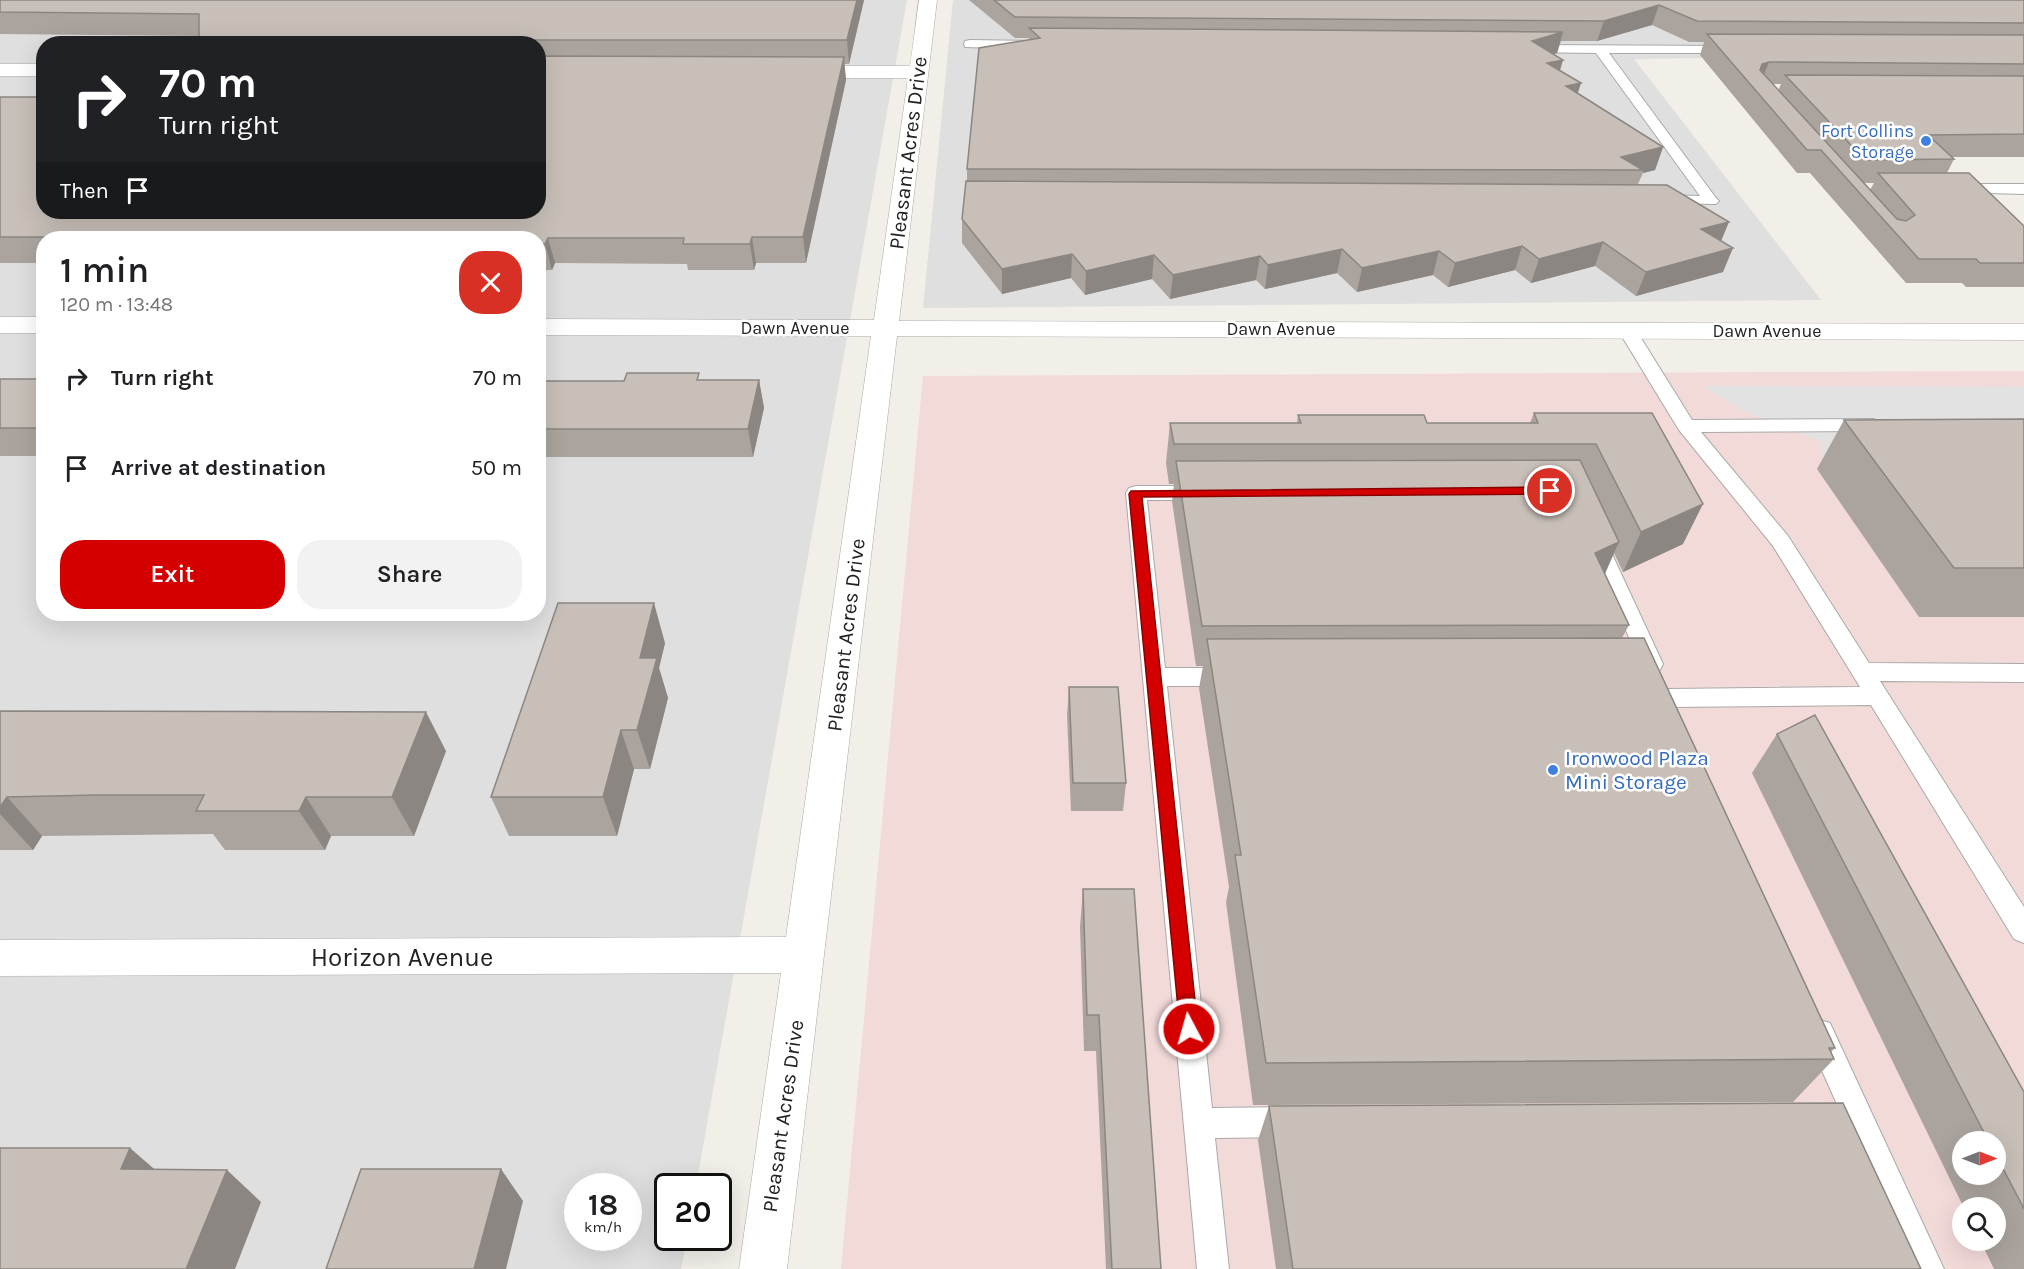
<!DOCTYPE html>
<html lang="en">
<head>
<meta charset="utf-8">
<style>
	body { margin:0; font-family:Karla,sans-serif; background:#f2f2f2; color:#202124; height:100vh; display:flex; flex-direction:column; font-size:22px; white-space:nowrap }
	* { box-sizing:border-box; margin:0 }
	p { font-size:20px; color:#757577 }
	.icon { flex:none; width:33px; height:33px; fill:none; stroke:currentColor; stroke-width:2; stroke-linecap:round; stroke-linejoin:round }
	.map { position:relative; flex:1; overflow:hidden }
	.drawer { position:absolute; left:36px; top:231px; width:510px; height:390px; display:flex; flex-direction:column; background:#fff; border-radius:24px; box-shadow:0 6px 24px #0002 }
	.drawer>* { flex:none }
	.hud { position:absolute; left:36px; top:36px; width:510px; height:183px; border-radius:24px; box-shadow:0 6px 24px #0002; background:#202124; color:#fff; overflow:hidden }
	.needle { width:39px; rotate:90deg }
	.tools { position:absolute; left:1952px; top:1131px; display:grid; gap:12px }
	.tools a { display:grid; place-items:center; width:54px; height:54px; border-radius:50%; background:#fff; box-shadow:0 6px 24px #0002; font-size:30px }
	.speed { position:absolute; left:564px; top:1173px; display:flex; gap:12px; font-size:30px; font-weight:700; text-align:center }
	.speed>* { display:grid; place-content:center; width:78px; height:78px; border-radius:50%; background:#fff; box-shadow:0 6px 24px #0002; line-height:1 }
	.speed small { font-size:15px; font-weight:400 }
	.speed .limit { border:3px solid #111; border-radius:9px; background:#fff; color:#111 }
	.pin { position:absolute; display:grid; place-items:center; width:51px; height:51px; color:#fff; margin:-26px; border:3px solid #fff; border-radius:50%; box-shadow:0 2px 6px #0007 }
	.me { position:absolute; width:66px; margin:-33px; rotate:354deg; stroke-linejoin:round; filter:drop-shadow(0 0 4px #0008) }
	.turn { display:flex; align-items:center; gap:21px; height:126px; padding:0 24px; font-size:27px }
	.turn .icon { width:78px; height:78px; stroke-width:2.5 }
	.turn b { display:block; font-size:42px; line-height:51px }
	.then { display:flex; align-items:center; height:57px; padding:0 24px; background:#0003; gap:12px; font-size:22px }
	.round { display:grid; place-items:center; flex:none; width:63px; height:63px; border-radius:24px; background:#f2f2f2 }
	.head { display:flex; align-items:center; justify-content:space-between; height:102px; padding:0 24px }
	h1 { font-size:36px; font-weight:600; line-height:45px }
	.primary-button { display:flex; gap:12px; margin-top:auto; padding:12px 24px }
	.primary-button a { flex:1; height:69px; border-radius:24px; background:#d40000; color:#fff; font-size:24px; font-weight:600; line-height:69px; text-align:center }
	.primary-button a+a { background:#f2f2f2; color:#202124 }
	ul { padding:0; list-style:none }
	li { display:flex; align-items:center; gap:18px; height:90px; padding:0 24px }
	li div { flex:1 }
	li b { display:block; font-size:22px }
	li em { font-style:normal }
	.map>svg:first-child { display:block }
	.residential { fill:#e0dfdf; fill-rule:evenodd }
	.commercial { fill:#f2dad9; fill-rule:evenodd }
	.parking { fill:#e2e2e2 }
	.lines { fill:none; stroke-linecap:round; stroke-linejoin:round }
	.service-casing { stroke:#a9a9a9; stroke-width:2 }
	.minor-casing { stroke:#a9a9a9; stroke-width:1 }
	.service { fill:#fff; fill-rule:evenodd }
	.minor { fill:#fff; fill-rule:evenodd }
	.wall { fill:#aba49e; fill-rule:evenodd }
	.shaded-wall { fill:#8b8681 }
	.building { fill:#c7bfb8; stroke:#8b8681; stroke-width:1.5 }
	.route { fill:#d40000; stroke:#8a0000; stroke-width:1.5 }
	.shop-dot { fill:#3f7fe0; stroke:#fff; stroke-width:2 }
	.labels { text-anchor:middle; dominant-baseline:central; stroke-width:5; stroke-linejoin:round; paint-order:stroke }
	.far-shop-label { font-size:18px; fill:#366cbe; stroke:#fff; text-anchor:end }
	.far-street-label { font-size:18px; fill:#222; stroke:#fff }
	.street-label { font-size:21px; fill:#222; stroke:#fff }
	.shop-label { font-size:21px; fill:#366cbe; stroke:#fff; text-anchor:start }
	.near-street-label { font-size:26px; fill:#222; stroke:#fff }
</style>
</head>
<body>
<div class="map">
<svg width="2024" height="1269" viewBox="0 0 2024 1269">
	<rect width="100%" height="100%" fill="#f2efe9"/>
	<g class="residential">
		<path d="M0,0H907L696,1186H668V1238H687L681,1269H0ZM44,44H538V212H44ZM44,238H538V614H44ZM578,1186H628V1238H578Z"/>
		<polygon points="953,0 1727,0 1780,57 1634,59 1821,300 923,308"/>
	</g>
	<path class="commercial" d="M2024,371V1269H841L923,376ZM1962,1142H1995V1174H1962ZM1962,1208H1995V1240H1962Z"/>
	<polygon class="parking" points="1703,386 2024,387 2024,463 1821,463 1822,442 1742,410"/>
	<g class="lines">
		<g class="service-casing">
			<g id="service">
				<polygon points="970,40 1030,41 1036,45 1030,49 965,47 964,44 965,41"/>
				<polygon points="1528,45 1737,46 1738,49 1737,52 1732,53 1609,53 1716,198 1719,201 1716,204 1658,203 1655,200 1663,195 1700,196 1596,53 1523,52 1522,49"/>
				<polygon points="1957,184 2024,184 2024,194 1952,192 1949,189"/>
				<polygon points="1627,325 1633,326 1636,330 1692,420 1873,419 1880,421 1883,425 1880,429 1873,431 1701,432 1788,536 1869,663 2024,664 2024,682 1880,681 2024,907 2024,943 2014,939 1871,705 1668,707 1660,704 1656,698 1660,692 1668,689 1860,687 1773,546 1679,430 1618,330 1621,326"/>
				<polygon points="1136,486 1203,486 1210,488 1213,493 1210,498 1203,500 1147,500 1165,668 1230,668 1238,671 1242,677 1238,683 1230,686 1167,686 1212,1108 1294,1107 1305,1111 1309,1122 1305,1133 1294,1137 1215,1138 1229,1269 1197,1269 1126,493 1129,488"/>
				<polygon points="1595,532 1602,534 1605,539 1663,664 1660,670 1652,672 1644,670 1641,664 1585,539 1588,534"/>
				<polygon points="1820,1020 1830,1023 1944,1269 1911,1269 1805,1033 1810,1023"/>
			</g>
		</g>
		<g class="minor-casing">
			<g id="minor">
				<polygon points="919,0 937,0 899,321 2024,324 2024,340 897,336 787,1269 739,1269 781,973 0,976 0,940 786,937 871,336 538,335 538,319 874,320 908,78 801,78 794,76 791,72 794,68 801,66 910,66"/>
				<rect x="0" y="64" width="44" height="12"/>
				<rect x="0" y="317" width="44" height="16"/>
			</g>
		</g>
		<use href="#service" class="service"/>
		<use href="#minor" class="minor"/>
	</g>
	<g class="wall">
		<polygon points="0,0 864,0 849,64 844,64 846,80 806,263 756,263 754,270 688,270 687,264 555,263 552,270 538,270 538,238 44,238 44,263 0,263 0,97 538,212 538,44 199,44 199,36 0,34"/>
		<path d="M969,0H2024V157H1951L1954,159L1947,173L2024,226V287H1966L1962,283H1906L1810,173H1797L1700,55L1704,42H1689L1652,25L1597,41H1561L1557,53L1554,54L1560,71L1581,83L1577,93L1663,147L1655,170L1643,173L1638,184L1721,241L1723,272L1636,296L1595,266L1531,283L1515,270L1448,287L1433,275L1357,292L1337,273L1265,289L1256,280L1170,299L1152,279L1085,295L1071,278L1002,294L962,243V219L967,181V169L1029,38H1015ZM1772,84H1781L1778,91ZM1863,183H1874L1870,190Z"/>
		<rect x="0" y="379" width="44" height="77"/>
		<polygon points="700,380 759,380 764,408 753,457 538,457 538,381 624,381"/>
		<polygon points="1534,413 1652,413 1683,544 1623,572 1614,553 1605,574 1629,625 1622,638 1835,1048 1831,1052 1834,1059 1793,1102 1253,1105 1226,902 1229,887 1199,688 1203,666 1196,666 1172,501 1174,484 1169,484 1166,463 1170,423 1297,423 1298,415 1427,423 1530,423"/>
		<polygon points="2024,419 2024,617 1919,617 1817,469 1844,420"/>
		<polygon points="665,643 659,668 668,698 650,769 634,769 617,836 509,836 491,797"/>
		<polygon points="1069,687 1126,783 1123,811 1071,811 1067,715"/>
		<polygon points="0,711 446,751 414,836 331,836 325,850 225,850 213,834 42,836 33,850 0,850"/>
		<path d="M1777,734L2024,1092V1269H1994L1980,1240H1995V1208H1964L1752,773ZM1962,1142H1995V1174H1962Z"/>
		<polygon points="1083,889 1161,1269 1106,1269 1096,1051 1084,1051 1080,927"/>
		<polygon points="1269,1106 1921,1269 1276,1269 1258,1140"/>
	</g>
	<g class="shaded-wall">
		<polygon points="857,0 864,0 849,64 847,40"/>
		<polygon points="1659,5 1652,25 1597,41 1604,21"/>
		<polygon points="1563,32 1557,53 1526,62 1532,41"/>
		<polygon points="844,57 846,80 806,263 803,237"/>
		<polygon points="1563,60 1557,81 1547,63"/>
		<polygon points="1769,62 1760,84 1753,86 1762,64"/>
		<polygon points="1581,83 1574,105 1566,86"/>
		<polygon points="1663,147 1655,170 1643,173 1643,170 1621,157"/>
		<polygon points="1729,222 1719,246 1701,229"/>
		<polygon points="752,237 756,263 754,270 750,244"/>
		<polygon points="548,238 555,263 552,270 545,244"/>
		<polygon points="1603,242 1595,266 1531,283 1539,259"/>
		<polygon points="1522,246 1515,270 1448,287 1455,263"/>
		<polygon points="1733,248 1723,272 1636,296 1646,272"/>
		<polygon points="1342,249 1337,273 1265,289 1268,265"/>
		<polygon points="1439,251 1433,275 1357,292 1362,268"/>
		<polygon points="1072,254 1071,278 1002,294 1002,269"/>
		<polygon points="1154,255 1152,279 1085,295 1086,271"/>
		<polygon points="1260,256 1256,280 1170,299 1173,275"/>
		<polygon points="759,380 764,408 753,457 748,429"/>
		<polygon points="1703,504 1683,544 1623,572 1641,532"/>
		<polygon points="1619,542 1601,582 1595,553"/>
		<polygon points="654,603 665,643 659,668 668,698 650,769 637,730 640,658"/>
		<polygon points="426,712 446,751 414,836 392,797"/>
		<polygon points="621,730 634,769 617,836 603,797"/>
		<polygon points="7,797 42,836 33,850 0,814 0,807"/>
		<polygon points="306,797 331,836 325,850 299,811"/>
		<polygon points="130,1148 168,1181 121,1169"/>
		<polygon points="501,1169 523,1201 506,1269 474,1269"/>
		<polygon points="227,1170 261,1202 235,1269 186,1269"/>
	</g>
	<g class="building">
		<polygon points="0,0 857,0 847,40 532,40 530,42 530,44 199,44 199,14 0,12"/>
		<polygon points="994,0 2024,0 2024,23 1697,21 1659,5 1604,21 1015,17"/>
		<polygon points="1029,28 1563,32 1532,41 1563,60 1547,63 1581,83 1566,86 1663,147 1621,157 1643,170 967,169 979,48 1040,38"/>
		<polygon points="1707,34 2024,35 2024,64 1769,62 1762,64 1760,70 1897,219 1906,221 1915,215 1878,173 1969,173 2024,226 2024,263 1980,263 1976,259 1919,259 1821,150 1807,150"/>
		<polygon points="538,56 844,57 803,237 752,237 750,244 683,244 684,238 548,238 545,244 538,244 538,238 482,238 482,237 273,238 274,237 65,238 66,237 0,237 0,97 44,97 44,212 538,212"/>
		<polygon points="1785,75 2024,76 2024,134 1928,135 1954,159 1865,160"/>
		<polygon points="966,181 1667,185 1729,222 1701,229 1733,248 1646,272 1603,242 1539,259 1522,246 1455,263 1439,251 1362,268 1342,249 1268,265 1260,256 1173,275 1154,255 1086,271 1072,254 1002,269 962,219"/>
		<polygon points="627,373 699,373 697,380 759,380 748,429 538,429 538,381 624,381"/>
		<rect x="0" y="379" width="44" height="49"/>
		<polygon points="1534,413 1652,413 1703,504 1641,532 1596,444 1174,444 1170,423 1301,423 1298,415 1424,415 1427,423 1538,423"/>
		<polygon points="2024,419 2024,568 1954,568 1844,420"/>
		<polygon points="1580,460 1619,542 1595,553 1629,625 1202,626 1176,461"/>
		<polygon points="558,603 654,603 640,658 657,658 637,730 621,730 603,797 491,797"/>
		<polygon points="1644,638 1835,1048 1829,1048 1834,1059 1266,1063 1235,855 1241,855 1207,639"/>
		<polygon points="1069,687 1118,687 1126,783 1073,783"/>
		<polygon points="0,711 426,712 392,797 306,797 299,811 196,811 204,795 96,795 7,797 0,807"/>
		<polygon points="1815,715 2024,1092 2024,1209 1995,1153 1995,1142 1989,1142 1777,734"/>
		<polygon points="1083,889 1134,889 1161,1269 1112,1269 1099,1015 1087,1015"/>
		<polygon points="1843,1103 1921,1269 1293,1269 1269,1106"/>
		<polygon points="0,1148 130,1148 121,1169 227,1170 186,1269 0,1269"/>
		<polygon points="361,1169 501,1169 474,1269 326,1269"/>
	</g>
	<polygon class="route" points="1550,487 1556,491 1554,494 1142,497 1198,1029 1195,1035 1189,1037 1183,1035 1180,1029 1129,494 1131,491"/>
	<g class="shop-dot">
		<circle cx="1926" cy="141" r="6"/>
		<circle cx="1553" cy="770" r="6"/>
	</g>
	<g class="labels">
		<g class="far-shop-label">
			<text x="1914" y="131">Fort Collins<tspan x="1914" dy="21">Storage</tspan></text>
		</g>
		<g class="far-street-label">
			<text x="795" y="328">Dawn Avenue</text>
			<text x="1281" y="329">Dawn Avenue</text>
			<text x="1767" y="331">Dawn Avenue</text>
		</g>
		<g class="street-label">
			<text transform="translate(908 153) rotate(-83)">Pleasant Acres Drive</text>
			<text transform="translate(846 635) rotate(-83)">Pleasant Acres Drive</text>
			<text transform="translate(783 1116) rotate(-82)">Pleasant Acres Drive</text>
		</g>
		<g class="shop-label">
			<text x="1565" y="758">Ironwood Plaza<tspan x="1565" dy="24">Mini Storage</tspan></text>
		</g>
		<g class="near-street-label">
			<text x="402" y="957">Horizon Avenue</text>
		</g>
	</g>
</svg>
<div class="tools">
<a><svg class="needle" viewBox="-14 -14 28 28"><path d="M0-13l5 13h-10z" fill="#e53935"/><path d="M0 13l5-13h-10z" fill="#757577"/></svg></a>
<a><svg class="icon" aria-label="search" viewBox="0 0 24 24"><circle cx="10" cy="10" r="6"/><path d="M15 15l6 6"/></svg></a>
</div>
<div class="speed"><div>18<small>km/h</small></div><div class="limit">20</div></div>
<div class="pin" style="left:1550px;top:491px;background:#d93025"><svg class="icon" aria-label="arrive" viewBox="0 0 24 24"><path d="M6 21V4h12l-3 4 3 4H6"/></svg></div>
<svg class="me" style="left:1189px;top:1029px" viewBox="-20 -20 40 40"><circle r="17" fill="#d40000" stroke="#fff" stroke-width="3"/><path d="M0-11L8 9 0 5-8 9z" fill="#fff"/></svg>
<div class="hud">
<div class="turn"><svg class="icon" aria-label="right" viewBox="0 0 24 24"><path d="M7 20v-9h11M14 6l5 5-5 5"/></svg><div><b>70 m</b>Turn right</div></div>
<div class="then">Then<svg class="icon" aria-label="arrive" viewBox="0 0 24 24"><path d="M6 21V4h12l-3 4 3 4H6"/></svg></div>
</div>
<section class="drawer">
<div class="head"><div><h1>1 min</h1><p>120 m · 13:48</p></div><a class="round" style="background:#d93025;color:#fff"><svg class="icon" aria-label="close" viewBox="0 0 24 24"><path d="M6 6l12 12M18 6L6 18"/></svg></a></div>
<ul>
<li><svg class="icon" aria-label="right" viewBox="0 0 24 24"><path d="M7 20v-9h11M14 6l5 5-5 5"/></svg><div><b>Turn right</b></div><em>70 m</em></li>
<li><svg class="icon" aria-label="arrive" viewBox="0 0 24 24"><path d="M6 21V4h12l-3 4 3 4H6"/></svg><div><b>Arrive at destination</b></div><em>50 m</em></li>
</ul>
<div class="primary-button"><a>Exit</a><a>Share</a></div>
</section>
</div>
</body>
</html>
